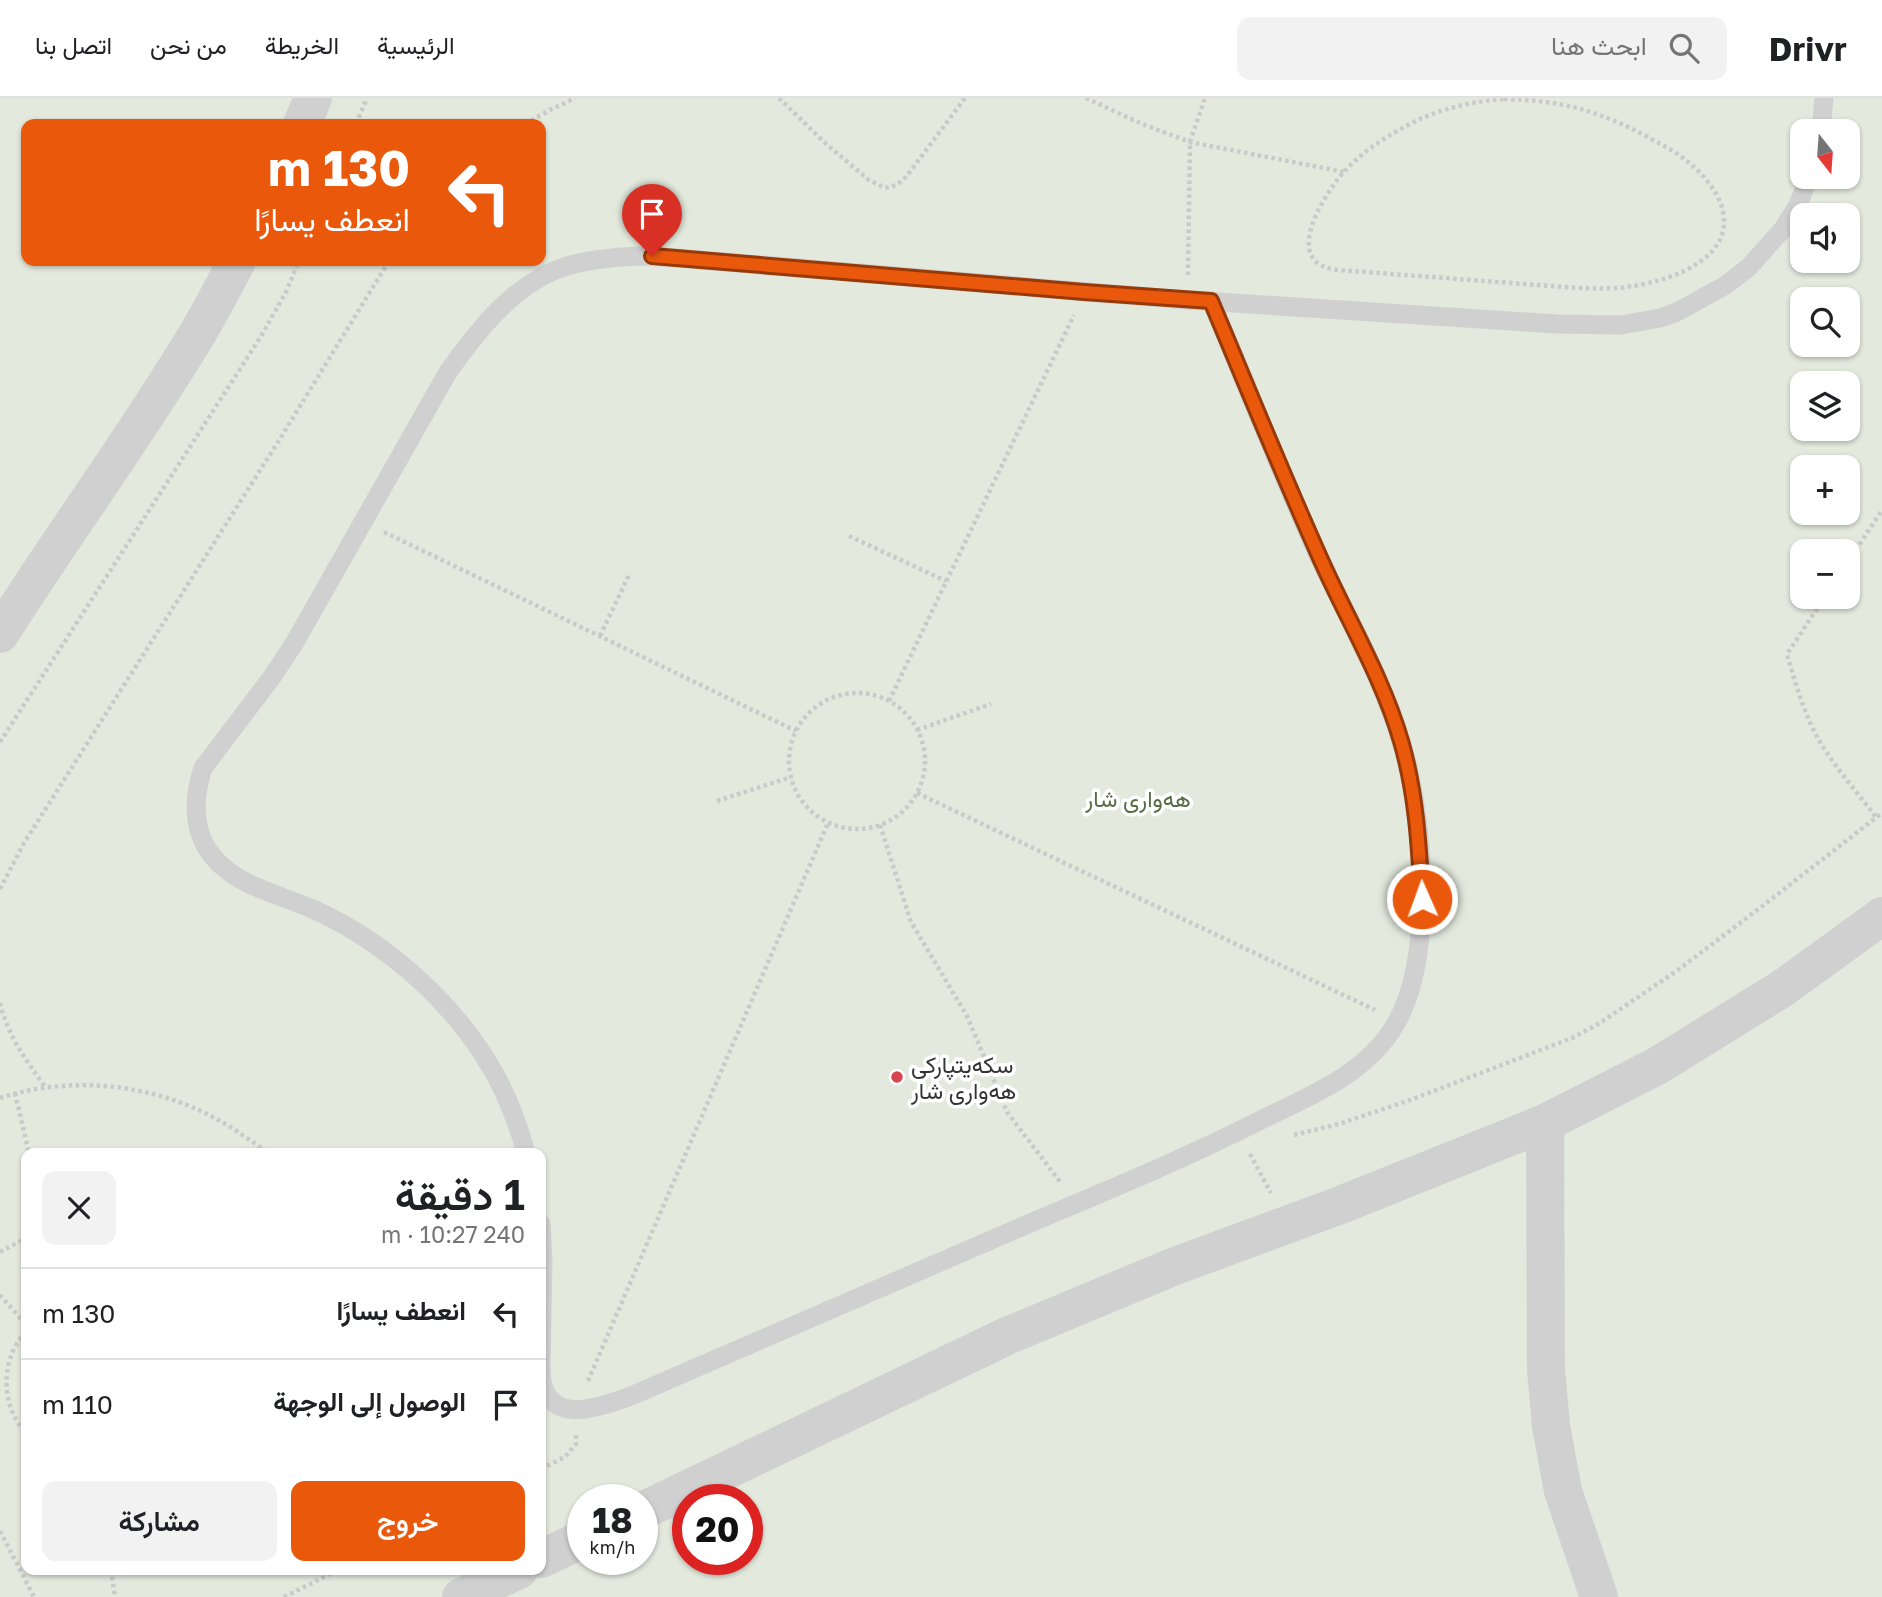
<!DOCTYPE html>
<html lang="ar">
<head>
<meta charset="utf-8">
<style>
	body { margin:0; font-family:"Golos Text",Vazirmatn,sans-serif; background:#f2f2f2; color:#202124; direction:rtl; height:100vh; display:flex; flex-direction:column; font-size:26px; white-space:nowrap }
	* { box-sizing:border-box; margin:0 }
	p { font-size:23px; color:#757577 }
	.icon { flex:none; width:38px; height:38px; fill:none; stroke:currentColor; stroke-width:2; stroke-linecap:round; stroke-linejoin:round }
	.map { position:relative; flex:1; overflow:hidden; direction:ltr }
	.side { position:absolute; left:21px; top:1050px; width:525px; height:427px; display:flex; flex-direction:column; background:#fff; border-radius:14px; box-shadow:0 2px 5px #0004; direction:rtl }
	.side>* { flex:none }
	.banner { position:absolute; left:21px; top:21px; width:525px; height:147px; border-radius:14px; box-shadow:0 2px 5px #0004; direction:rtl; background:#ea580c; color:#fff; overflow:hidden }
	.needle { width:46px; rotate:163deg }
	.buttons { position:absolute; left:1790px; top:21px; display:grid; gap:14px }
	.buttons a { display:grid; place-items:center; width:70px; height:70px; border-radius:14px; background:#fff; box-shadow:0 2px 5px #0004; font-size:35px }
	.speed { position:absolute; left:567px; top:1386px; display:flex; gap:14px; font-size:35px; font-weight:700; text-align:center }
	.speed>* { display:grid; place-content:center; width:91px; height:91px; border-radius:50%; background:#fff; box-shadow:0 2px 5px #0004; line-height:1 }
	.speed small { font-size:18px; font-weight:400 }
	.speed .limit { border:10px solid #d22; background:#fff; color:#111 }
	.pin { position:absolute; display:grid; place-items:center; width:60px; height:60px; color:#fff; margin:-72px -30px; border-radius:50% 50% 50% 0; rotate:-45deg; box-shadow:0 0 7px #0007 }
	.pin .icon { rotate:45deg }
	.me { position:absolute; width:77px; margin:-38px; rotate:358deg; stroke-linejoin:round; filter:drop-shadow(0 0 5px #0008) }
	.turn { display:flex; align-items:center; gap:24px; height:147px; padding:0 21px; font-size:32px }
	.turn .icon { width:91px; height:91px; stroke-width:2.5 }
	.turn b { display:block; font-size:49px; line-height:60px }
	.round { display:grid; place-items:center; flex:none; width:74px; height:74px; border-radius:14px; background:#f2f2f2 }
	.head { display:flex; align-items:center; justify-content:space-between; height:119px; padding:0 21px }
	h1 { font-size:42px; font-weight:600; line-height:52px }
	.cta { display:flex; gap:14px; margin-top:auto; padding:14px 21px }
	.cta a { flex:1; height:80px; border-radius:14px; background:#ea580c; color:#fff; font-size:28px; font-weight:600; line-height:80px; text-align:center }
	.cta a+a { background:#f2f2f2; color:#202124 }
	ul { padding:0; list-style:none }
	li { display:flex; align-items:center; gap:21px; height:91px; padding:0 21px; border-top:2px solid #e0e0e0 }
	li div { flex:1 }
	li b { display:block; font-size:26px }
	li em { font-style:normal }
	header { display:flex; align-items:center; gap:42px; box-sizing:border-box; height:98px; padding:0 35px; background:#fff; border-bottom:2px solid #e0e0e0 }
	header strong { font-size:33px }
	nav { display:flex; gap:38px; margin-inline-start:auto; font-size:24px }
	.search { width:490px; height:63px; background:#f2f2f2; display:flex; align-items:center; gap:18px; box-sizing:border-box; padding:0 24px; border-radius:14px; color:#757577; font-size:26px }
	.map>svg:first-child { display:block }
	.green { fill:#e3e9dd; fill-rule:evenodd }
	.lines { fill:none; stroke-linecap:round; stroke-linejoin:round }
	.path { stroke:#cacaca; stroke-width:4.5; stroke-dasharray:3.5 3.5; stroke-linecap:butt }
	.service { stroke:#d0d0d0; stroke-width:19 }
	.tertiary { stroke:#d0d0d0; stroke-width:38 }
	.route-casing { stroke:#983908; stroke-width:18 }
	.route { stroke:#ea580c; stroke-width:12 }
	.poi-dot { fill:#d9454f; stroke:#fff; stroke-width:2.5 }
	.labels { text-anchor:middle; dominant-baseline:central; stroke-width:7; stroke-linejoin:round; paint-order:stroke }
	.park-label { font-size:23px; fill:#566c42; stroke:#fff }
	.poi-label { font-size:23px; fill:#333; stroke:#fff; text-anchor:start }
</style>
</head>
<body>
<header>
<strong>Drivr</strong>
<div class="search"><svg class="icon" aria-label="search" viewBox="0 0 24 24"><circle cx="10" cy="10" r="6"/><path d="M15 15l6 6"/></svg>ابحث هنا</div>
<nav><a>الرئيسية</a><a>الخريطة</a><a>من نحن</a><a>اتصل بنا</a></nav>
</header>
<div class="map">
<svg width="1882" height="1499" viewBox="0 0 1882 1499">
	<rect width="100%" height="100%" fill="#fff"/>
	<path class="green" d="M0,0H1882V1499H0ZM26,26H541V163H26ZM1802,33H1848V79H1802ZM1802,117H1848V163H1802ZM1802,201H1848V247H1802ZM1802,285H1848V331H1802ZM1802,369H1848V415H1802ZM1802,453H1848V499H1802ZM26,1055H541V1472H26ZM583,1402H642V1461H583ZM688,1402H747V1461H688Z"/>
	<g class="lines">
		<g class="path">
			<polyline points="779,0 825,45 869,82 885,90 897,87 906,79 965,0"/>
			<polyline points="1086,0 1142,26 1190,44 1344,74"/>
			<path d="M1504,1C1559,2 1597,12 1646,38C1660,46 1675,53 1687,63C1703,76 1719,94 1723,114C1734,167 1654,188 1615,190C1602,191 1590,190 1577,190L1339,172C1280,167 1322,100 1342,76C1357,59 1377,44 1397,33C1431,13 1465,4 1504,1Z"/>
			<polyline points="356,26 367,0"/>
			<polyline points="525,26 550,12 575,0"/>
			<polyline points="1188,177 1190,44 1205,0"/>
			<polyline points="384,434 796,633"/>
			<polyline points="849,438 946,483"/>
			<polyline points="1848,464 1882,412"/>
			<path d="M1825,499L1787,556C1794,581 1801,605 1812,629C1828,662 1854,690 1876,719"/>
			<polyline points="600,538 629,477"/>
			<circle cx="857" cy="663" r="68"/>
			<polyline points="889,603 1074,217"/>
			<polyline points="917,632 991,606"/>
			<polyline points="0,644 260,240 286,194 299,163"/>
			<polyline points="917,695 1375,912"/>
			<polyline points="717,703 791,679"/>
			<polyline points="880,727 911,824 967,918 1007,1014 1061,1085"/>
			<polyline points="0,791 24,745 278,344 389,163"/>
			<path d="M0,905C8,938 26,962 45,989"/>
			<polyline points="15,995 29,1055"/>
			<path d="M0,1000C80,974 172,988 241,1036C250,1042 259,1048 267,1055"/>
			<polyline points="1294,1037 1339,1026 1410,1002 1572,940 1600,925 1678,872 1769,803 1882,715"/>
			<polyline points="1250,1056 1271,1095"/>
			<polyline points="0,1154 26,1140"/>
			<polyline points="0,1197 26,1227"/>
			<path d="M26,1234C0,1260 0,1308 26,1335"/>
			<polyline points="588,1283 828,725"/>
			<polyline points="541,1371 565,1359 576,1346 576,1335"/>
			<polyline points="0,1433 34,1499"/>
			<polyline points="111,1472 115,1499"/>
			<polyline points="284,1499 338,1472"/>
		</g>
		<g class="service">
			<polyline points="1821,33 1824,0"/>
			<path d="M526,1055C517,1022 503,987 484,958C445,897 382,843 317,813C283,797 240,790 214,760C192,735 193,700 203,670L272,579L295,544L448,274C478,232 515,184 567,168C595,160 623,158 652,158L1187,202L1557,226L1621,227L1660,220L1677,214L1726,187L1749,169L1783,131L1798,107L1809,79"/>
			<polyline points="541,1126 543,1161 541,1275"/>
			<path d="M541,1275C546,1330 596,1310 631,1298C763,1241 896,1183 1028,1126C1106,1093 1184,1061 1259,1023C1307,999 1361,979 1392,932C1434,868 1424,741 1408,669C1391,595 1351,527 1319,459C1281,375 1247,288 1211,203"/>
		</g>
		<g class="tertiary">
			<polyline points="302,26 313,0"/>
			<path d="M0,536C64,435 135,339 196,238C211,213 224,188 237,163"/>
			<polyline points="1545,1025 1546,1271 1551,1328 1563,1393 1599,1499"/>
			<polyline points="642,1413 1007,1238 1175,1168 1338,1108 1545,1025 1657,968 1783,890 1882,818"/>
			<polyline points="541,1461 583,1441"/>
			<polyline points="461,1499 519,1472"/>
		</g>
	</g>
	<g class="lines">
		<g class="route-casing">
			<path id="route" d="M652,158L1084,194L1211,203C1246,286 1280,370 1317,453C1344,516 1382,577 1401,643C1416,694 1419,747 1422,801"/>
		</g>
		<use href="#route" class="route"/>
	</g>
	<circle class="poi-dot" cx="897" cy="979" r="7"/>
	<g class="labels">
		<g class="park-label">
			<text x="1138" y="700">هەواری شار</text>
		</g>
		<g class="poi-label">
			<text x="911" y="966">سکەیتپارکی<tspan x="911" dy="26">هەواری شار</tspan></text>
		</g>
	</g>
</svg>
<div class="buttons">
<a><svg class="needle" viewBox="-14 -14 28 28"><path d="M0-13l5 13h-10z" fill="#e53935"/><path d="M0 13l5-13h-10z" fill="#757577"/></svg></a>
<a><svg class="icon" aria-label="sound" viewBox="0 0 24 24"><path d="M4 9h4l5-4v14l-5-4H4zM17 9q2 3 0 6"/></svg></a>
<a><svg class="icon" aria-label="search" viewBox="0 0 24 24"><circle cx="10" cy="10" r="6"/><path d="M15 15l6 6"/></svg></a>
<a><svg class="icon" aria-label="layers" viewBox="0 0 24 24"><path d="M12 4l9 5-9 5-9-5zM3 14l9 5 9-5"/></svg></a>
<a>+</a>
<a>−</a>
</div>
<div class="speed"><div>18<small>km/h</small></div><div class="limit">20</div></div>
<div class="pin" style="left:652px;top:158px;background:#d93025"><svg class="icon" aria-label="arrive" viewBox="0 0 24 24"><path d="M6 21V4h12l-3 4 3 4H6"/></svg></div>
<svg class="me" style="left:1422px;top:801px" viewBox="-20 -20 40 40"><circle r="17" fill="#ea580c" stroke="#fff" stroke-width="3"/><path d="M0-11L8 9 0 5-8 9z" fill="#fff"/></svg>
<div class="banner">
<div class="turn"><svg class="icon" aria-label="left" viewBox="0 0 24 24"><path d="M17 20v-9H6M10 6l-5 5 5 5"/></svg><div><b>130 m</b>انعطف يسارًا</div></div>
</div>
<section class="side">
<div class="head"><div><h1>1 دقيقة</h1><p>240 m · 10:27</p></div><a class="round"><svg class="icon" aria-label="close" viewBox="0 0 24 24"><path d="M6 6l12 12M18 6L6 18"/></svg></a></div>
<ul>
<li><svg class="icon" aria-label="left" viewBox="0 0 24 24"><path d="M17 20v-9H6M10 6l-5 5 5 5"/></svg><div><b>انعطف يسارًا</b></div><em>130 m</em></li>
<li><svg class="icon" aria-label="arrive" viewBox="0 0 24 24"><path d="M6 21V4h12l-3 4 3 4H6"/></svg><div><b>الوصول إلى الوجهة</b></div><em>110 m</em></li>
</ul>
<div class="cta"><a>خروج</a><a>مشاركة</a></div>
</section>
</div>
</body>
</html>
